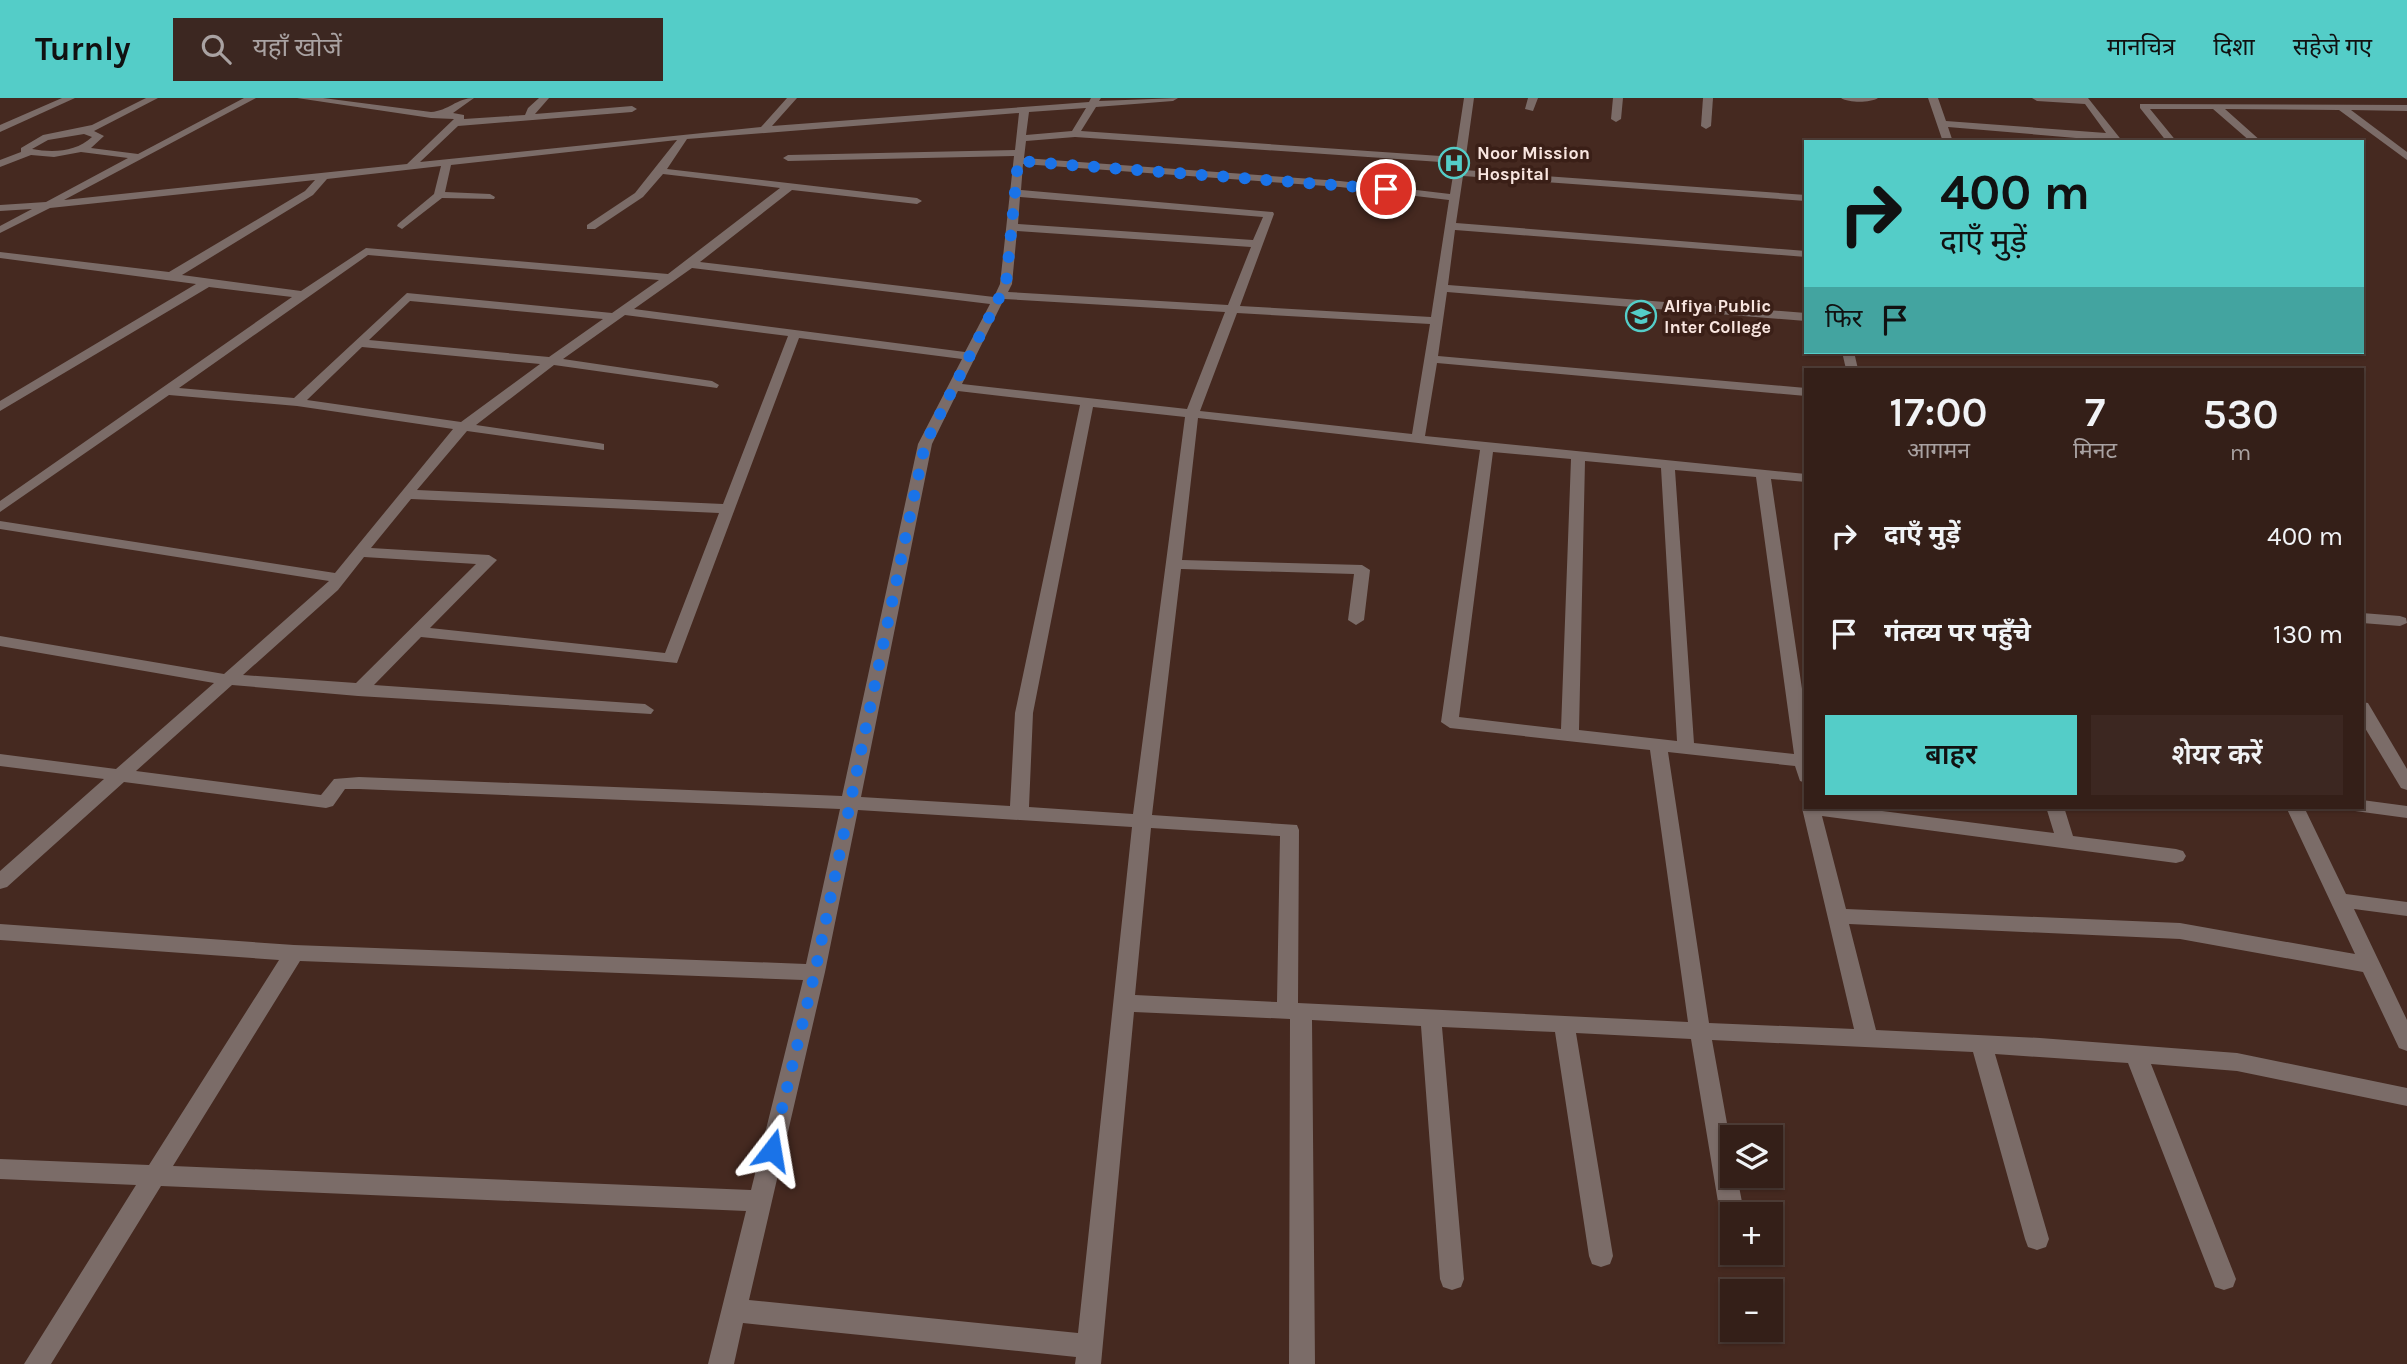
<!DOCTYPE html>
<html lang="hi">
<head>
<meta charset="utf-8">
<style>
	body { margin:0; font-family:Karla,"Noto Sans Devanagari",sans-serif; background:#3c2721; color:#f1f3f6; height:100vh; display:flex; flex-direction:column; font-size:26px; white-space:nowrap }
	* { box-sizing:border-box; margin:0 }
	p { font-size:23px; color:#a9a2a2 }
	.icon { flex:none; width:38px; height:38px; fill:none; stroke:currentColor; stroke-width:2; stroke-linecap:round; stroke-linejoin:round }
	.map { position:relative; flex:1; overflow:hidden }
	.side { position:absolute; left:1804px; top:270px; width:560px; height:441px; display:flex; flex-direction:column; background:#341f18; border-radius:0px; box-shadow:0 2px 5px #0004,0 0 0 2px #4e3d37 }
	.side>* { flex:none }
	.top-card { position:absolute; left:1804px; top:42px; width:560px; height:214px; border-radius:0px; box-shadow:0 2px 5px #0004,0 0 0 2px #4e3d37; background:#54cdc8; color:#111; overflow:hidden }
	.controls { position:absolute; left:1720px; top:1027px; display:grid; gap:14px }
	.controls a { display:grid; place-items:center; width:63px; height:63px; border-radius:0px; background:#341f18; box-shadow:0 2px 5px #0004,0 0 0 2px #4e3d37; font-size:35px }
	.pin { position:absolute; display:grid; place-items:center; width:60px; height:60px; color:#fff; margin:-30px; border:4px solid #fff; border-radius:50%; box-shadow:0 2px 7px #0007 }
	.me { position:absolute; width:77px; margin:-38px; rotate:14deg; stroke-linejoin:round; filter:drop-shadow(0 0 5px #0008) }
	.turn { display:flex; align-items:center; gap:24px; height:147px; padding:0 21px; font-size:32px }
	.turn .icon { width:91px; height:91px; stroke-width:2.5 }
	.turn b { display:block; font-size:49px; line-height:60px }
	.then { display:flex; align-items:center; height:66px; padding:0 21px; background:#0003; gap:14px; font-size:26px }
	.eta { display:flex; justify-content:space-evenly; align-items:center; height:119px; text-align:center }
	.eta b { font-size:42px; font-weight:600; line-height:49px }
	.button { display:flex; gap:14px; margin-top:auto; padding:14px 21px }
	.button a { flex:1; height:80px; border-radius:0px; background:#54cdc8; color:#111; font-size:28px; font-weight:600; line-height:80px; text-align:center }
	.button a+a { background:#3c2721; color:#f1f3f6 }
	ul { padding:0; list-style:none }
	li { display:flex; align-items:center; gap:21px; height:98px; padding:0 21px }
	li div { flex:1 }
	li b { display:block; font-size:26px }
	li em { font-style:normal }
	header { display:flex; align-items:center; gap:42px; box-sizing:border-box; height:98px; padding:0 35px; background:#54cdc8; color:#111 }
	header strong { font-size:33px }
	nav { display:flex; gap:38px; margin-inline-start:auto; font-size:24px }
	.search { width:490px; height:63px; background:#3c2721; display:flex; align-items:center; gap:18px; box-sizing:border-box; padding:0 24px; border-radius:0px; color:#a9a2a2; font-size:26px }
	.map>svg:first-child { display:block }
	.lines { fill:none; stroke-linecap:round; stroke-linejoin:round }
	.minor { fill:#7b6c68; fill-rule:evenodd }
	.route { stroke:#1a73e8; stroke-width:12; stroke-dasharray:0 21.6 }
	.labels { text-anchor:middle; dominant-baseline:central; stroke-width:7; stroke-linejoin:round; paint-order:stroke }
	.far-poi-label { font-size:18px; font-weight:bold; fill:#f8e5df; stroke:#3a1f17; text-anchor:start }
</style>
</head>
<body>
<header>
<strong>Turnly</strong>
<div class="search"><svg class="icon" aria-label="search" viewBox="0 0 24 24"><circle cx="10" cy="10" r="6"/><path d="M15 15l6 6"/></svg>यहाँ खोजें</div>
<nav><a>मानचित्र</a><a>दिशा</a><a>सहेजे गए</a></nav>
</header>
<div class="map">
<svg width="2407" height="1266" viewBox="0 0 2407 1266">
	<rect width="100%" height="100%" fill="#452920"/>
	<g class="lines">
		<g class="minor">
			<polygon points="62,0 75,0 0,34 0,27"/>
			<path d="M146,0H158L94,33L104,38L91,50L138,56L244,0H256L64,102L407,66L454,21L431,20L297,0H323L431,14C448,13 457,0 474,0L453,15L464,17V21L525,17L528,10L539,0H549L535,16L632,8L637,11L632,14L458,28L420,64L761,29L787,0H797L772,28L1089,4L1091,0H1101L1099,3L1178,0L1173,3L1096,9L1081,33L1455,59L1464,0H1474L1464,72L1806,97V103L1463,78L1456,125L1806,153V159L1455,132L1448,187L1806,215V223L1447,194L1438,258L1806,290V298L1437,265L1425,338L1806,376V384L1771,381L1806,618V685L1800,683L1795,668L1668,654L1709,925L1854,931L1802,710L1804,704L1806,709H1851L2054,735L2046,709H2064L2073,738L2176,751L2183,753L2186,758L2183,763L2176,765L1822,718L1846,811L2180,825L2355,856L2286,709H2304L2346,796L2407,804V818L2354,811L2407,922V953L2399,950L2363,874L2180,841L1849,826L1876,932L2040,940L2237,955L2407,990V1008L2237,973L2151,966L2236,1181L2233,1189L2224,1192L2215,1189L2212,1181L2128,965L1995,956L2049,1141L2046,1149L2037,1152L2028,1149L2025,1141L1973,954L1712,942L1732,1053V1078H1737L1742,1104L1738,1111L1730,1114L1722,1111L1718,1104L1691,941L1576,935L1613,1158L1610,1166L1601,1169L1592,1166L1589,1158L1555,934L1442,929L1464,1181L1461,1189L1452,1192L1443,1189L1440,1181L1421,928L1312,922L1315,1266H1289L1290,921L1134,914L1101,1266H1075L1076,1259L743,1225L734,1266H708L746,1113L161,1088L51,1266H24L136,1087L0,1081V1061L149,1067L279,862L0,842V826L294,847L806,866L840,711L359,691H345L333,708L326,710L124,684L7,789L0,791V773L104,681L0,668V656L116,671L214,585L0,548V538L224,576L329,483L0,431V423L335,475L453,331L297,308L169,297L0,414V403L292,199L209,189L0,313V303L196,186L0,160V154L169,174L305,93L315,82L50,110L0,135V128L32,111L0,113V107L46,104L128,60L81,54L54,59L31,57L0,69V62L21,54V50L43,37L92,27ZM1086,10L1072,33L1026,37L1029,14ZM1019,15L1015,52L788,57L783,60L788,63L1014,58L1000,186L994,199L700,164L792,92L917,106L922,103L917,100L667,71L687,41ZM84,36L92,39C76,54 53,55 32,51L48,42ZM1075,39L1455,65L1450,96L1340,83L1024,60L1026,43ZM677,42L635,95L587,127V131H595L643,99L663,76L780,90L668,176L366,150L301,193L182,177L313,97L327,81L441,68L434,96L398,126L397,128L402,131L442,100L494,101L495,99L490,96L445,94L451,67ZM1023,66L1340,89L1449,102L1431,219L1240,208L1274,116L1273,114L1021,92ZM1020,99L1263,119L1253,142L1018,126ZM1017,133L1251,149L1228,207L1008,194L1012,186ZM368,157L659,182L612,215L407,195L294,300L179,290ZM692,170L990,206L965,254L634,211ZM1004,201L1225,214L1187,311L962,286ZM410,203L603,221L549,259L369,242ZM1237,215L1430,226L1412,336L1200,313ZM625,217L788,238L723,406L417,392L467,333L604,352V346L599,345L476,327L554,267L717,290L719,287L712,283L563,261ZM799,240L962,261L918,346L842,698L359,679L334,681L321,697L136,673L232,587L358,598L651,616L654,612L645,606L374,587L421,539L677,565ZM362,249L540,266L461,324L307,302ZM958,293L1080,307L1015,615L1010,708L861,699L932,346ZM1093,309L1185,319L1133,716L1029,709L1033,615ZM1198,320L1480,352L1441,624L1450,630L1650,652L1688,924L1298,905L1299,732L1297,727L1152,717L1181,471L1354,476L1348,522L1356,527L1364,522L1370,472L1362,467L1182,462ZM1493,354L1571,361L1561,631L1459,619ZM1585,363L1661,370L1677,643L1579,632ZM1675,372L1756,379L1794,656L1694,645ZM411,401L719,415L665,555L430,530L497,462L489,457L371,450ZM364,459L476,466L356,585L243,577L338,492ZM858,712L1132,729L1078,1235L749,1202L825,874ZM1151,730L1280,738L1277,904L1135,897ZM300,863L803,882L751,1092L173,1068Z"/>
			<polygon points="1528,0 1538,0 1533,13 1525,11"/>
			<polygon points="1613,0 1623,0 1621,21 1616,24 1611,21"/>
			<polygon points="1703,0 1713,0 1711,28 1706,31 1701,28"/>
			<path d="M1841,0H1878C1870,5 1849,5 1841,0Z"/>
			<polygon points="1928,0 1938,0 1946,23 2106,35 2085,6 2037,3 2032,0 2088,0 2123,44 1948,29 1953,44 1943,44"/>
			<polygon points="2140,6 2407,7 2407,13 2351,12 2407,54 2407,62 2339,12 2225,11 2262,44 2251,44 2213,11 2150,11 2177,44 2167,44 2140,10"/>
			<polygon points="1842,254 1854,254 1858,271 1846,271"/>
			<polygon points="2362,515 2400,518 2406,520 2407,525 2400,528 2362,525"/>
			<polygon points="2362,604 2368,605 2407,671 2407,692 2401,690 2362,625"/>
			<polygon points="2362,702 2407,708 2407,720 2355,713 2353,709 2362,709"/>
		</g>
	</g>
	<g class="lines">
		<polyline class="route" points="772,1052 815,874 925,346 1006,186 1018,63 1386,91"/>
	</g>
	<defs>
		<g id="hospital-ring" transform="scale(1.575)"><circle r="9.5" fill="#3a1f17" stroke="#54cdc8" stroke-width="1.5"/><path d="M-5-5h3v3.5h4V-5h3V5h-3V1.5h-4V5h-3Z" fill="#54cdc8"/></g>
		<g id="school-ring" transform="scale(1.575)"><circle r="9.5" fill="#3a1f17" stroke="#54cdc8" stroke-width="1.5"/><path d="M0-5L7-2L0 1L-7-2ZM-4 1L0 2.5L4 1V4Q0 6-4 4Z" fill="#54cdc8"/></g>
	</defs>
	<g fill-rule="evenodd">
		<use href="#hospital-ring" x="1454" y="65"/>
		<use href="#school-ring" x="1641" y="218"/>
	</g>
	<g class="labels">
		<g class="far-poi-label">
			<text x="1477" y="55">Noor Mission<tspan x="1477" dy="21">Hospital</tspan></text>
			<text x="1664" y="208">Alfiya Public<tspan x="1664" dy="21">Inter College</tspan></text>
		</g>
	</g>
</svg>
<div class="controls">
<a><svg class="icon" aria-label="layers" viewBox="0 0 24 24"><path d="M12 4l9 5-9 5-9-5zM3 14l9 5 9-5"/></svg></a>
<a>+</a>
<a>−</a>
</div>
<div class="pin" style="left:1386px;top:91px;background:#d93025"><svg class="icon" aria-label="arrive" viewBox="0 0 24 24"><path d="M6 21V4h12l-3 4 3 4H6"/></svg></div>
<svg class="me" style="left:772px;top:1052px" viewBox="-20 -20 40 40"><path d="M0-17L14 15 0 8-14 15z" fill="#1a73e8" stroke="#fff" stroke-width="4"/></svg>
<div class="top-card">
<div class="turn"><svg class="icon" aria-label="right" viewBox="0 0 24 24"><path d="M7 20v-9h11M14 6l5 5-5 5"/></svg><div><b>400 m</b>दाएँ मुड़ें</div></div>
<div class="then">फिर<svg class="icon" aria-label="arrive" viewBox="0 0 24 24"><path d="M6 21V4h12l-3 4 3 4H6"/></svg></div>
</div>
<section class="side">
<div class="eta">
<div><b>17:00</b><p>आगमन</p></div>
<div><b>7</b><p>मिनट</p></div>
<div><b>530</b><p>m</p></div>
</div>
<ul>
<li><svg class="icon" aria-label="right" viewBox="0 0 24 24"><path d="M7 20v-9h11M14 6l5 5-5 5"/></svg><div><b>दाएँ मुड़ें</b></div><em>400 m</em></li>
<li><svg class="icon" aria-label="arrive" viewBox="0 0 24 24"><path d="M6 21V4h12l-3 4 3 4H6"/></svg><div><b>गंतव्य पर पहुँचे</b></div><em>130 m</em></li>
</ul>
<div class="button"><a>बाहर</a><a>शेयर करें</a></div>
</section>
</div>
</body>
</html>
